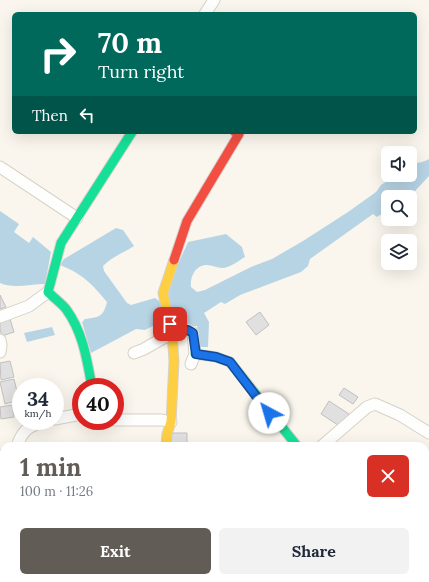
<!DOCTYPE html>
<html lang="en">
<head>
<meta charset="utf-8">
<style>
	body { margin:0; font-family:Lora,serif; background:#f2f2f3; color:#1f2937; height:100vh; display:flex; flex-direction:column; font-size:15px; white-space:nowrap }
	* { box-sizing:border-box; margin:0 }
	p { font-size:13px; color:#747a83 }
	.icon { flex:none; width:22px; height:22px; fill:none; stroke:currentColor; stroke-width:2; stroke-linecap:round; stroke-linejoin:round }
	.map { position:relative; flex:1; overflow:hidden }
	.sheet { position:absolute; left:0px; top:442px; width:429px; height:140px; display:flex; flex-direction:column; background:#fff; border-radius:12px 12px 0 0; box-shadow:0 4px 16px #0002 }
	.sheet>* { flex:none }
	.banner { position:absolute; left:12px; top:12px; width:405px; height:122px; border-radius:6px; box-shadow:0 4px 16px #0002; background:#00695c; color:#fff; overflow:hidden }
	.fabs { position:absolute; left:381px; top:146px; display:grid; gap:8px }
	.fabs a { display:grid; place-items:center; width:36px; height:36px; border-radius:6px; background:#fff; box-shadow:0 4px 16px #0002; font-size:20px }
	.speed { position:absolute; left:12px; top:378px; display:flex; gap:8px; font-size:20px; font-weight:700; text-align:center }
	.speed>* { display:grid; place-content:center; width:52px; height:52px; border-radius:50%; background:#fff; box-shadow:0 4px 16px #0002; line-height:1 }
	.speed small { font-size:10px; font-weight:400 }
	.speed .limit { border:6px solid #d22; background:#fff; color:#111 }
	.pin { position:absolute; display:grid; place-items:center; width:34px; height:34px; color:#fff; margin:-17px; border-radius:8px; box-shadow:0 2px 6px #0006 }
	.me { position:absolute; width:44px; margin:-22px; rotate:321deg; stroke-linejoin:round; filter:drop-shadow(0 0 3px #0008) }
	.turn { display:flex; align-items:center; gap:14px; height:84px; padding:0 20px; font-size:18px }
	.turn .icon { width:52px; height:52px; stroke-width:2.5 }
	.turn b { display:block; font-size:28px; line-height:34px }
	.then { display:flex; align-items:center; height:38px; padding:0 20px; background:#0003; gap:8px; font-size:15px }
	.round { display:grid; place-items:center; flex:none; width:42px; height:42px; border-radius:6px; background:#f2f2f3 }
	.headline { display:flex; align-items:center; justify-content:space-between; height:68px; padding:0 20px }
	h1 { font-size:24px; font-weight:700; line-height:30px; color:#615d56 }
	.primary-button { display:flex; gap:8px; margin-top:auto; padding:8px 20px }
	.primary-button a { flex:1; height:46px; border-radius:6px; background:#615d56; color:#fff; font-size:16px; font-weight:700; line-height:46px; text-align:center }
	.primary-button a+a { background:#f2f2f3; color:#1f2937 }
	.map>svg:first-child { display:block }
	.water { fill:#b7d4e5 }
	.building { fill:#e1e0e1; stroke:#c1bfc0 }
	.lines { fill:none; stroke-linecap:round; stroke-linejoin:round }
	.street-casing { stroke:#d6d2ca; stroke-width:13 }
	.fast-casing { stroke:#d6d2ca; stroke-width:11 }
	.slow-casing { stroke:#d6d2ca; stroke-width:11 }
	.jam-casing { stroke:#d6d2ca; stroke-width:11 }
	.street { stroke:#fefefc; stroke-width:11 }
	.fast { stroke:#16e098; stroke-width:9 }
	.slow { stroke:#ffcf43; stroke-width:9 }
	.jam { stroke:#f24e42; stroke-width:9 }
	.route-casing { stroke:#114b97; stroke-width:10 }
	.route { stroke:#1a73e8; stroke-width:7 }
</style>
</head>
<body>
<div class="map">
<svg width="429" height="582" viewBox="0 0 429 582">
	<rect width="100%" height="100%" fill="#faf6ed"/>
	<g class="water">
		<path d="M429,159V176L415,191L408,193L407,197H388L386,211L377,217L373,214L310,259L308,266L301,272L240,295L225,304L221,302L204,313L209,322L208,347H199L197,326H178L165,320L145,330L136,329L91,353L82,322L85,319C100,317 103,317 107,302C92,284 83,274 60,265L64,259L116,228L123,230L134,246C123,253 112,257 103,266L104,271L127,303L131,305L155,298L161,302L188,242L226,234L242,247L245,257C238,261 230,268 222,268C217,268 212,265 207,265C195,265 190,277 191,287L197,292L205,290L251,267L272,259L303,241L348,212L376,192L381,185L396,175H410V166C416,162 423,163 429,159Z"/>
		<path d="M0,211L19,224L14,232L29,243L33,237L51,252L45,284C31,284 13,289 0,283Z"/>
		<polygon points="52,327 55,335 27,342 24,333"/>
		<polygon points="425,558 429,562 429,582 362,582 359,578 425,578"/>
		<polygon points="255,578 343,578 343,582 260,582"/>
	</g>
	<g class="building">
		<polygon points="0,295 6,307 0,309"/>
		<polygon points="260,312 269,325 256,335 246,322"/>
		<polygon points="10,319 14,332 2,336 0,329 0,323"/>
		<polygon points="10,361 14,377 1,380 0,363"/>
		<polygon points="14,379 19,400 5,404 0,382"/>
		<polygon points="344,388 358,397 353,404 339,395"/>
		<polygon points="329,401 349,414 341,427 321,414"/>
		<polygon points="12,405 14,417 1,419 0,407"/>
		<polygon points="172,433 187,433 187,445 171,445"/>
		<polygon points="189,578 201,578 197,582 193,582"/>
	</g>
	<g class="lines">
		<g class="street-casing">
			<g id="street">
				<polyline points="205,14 214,0"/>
				<polyline points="0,167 77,218"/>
				<polyline points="0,317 29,306 48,292"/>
				<polyline points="0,340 1,345 0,352"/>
				<polyline points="134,353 144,349 172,333 188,330 193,333 195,354 191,364"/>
				<polyline points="55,419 81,414"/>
				<polyline points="115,420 162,420 171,422"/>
				<path d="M17,446C23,429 29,426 46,421"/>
				<polyline points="322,446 367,407 375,404 400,415 429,433"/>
				<polyline points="0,456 4,458"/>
				<polyline points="0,500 4,487"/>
				<polyline points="143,582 144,578"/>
				<polyline points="165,582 170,578"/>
			</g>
		</g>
		<g class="fast-casing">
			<g id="fast">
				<polyline points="195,354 216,357 230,362 297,446"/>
				<path d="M92,387C87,360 83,332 66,309C61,303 54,298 48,292L61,243L132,132"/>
			</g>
		</g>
		<g class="slow-casing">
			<polyline id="slow" points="166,446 167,434 171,422 174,361 172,333 163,293 174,260"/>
		</g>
		<g class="jam-casing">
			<polyline id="jam" points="174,260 187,221 239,134 235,132"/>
		</g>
		<use href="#street" class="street"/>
		<use href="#fast" class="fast"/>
		<use href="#slow" class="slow"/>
		<use href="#jam" class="jam"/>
	</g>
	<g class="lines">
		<g class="route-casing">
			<polyline id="route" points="170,324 172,333 188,330 193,333 196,354 216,357 230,362 269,413"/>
		</g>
		<use href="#route" class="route"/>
	</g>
</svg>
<div class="fabs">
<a><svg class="icon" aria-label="sound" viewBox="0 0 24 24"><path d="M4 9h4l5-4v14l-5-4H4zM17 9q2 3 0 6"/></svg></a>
<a><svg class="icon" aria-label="search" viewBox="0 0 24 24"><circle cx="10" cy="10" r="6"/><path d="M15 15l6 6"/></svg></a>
<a><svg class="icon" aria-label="layers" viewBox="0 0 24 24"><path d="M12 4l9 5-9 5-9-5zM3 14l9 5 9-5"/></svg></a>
</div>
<div class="speed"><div>34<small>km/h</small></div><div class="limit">40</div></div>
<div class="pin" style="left:170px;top:324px;background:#d93025"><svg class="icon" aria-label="arrive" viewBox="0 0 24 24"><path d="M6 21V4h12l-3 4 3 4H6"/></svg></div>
<svg class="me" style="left:269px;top:413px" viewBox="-20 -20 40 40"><circle r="19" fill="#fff"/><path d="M0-13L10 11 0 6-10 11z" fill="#1a73e8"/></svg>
<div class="banner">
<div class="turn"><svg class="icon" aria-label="right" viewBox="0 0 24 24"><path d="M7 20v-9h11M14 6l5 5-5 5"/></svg><div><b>70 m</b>Turn right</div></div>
<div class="then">Then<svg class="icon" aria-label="left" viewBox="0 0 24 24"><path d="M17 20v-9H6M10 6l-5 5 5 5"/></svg></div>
</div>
<section class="sheet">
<div class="headline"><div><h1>1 min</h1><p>100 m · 11:26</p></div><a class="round" style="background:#d93025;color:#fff"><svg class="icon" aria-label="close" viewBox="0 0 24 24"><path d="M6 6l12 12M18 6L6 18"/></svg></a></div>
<div class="primary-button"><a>Exit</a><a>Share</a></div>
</section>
</div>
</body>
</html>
